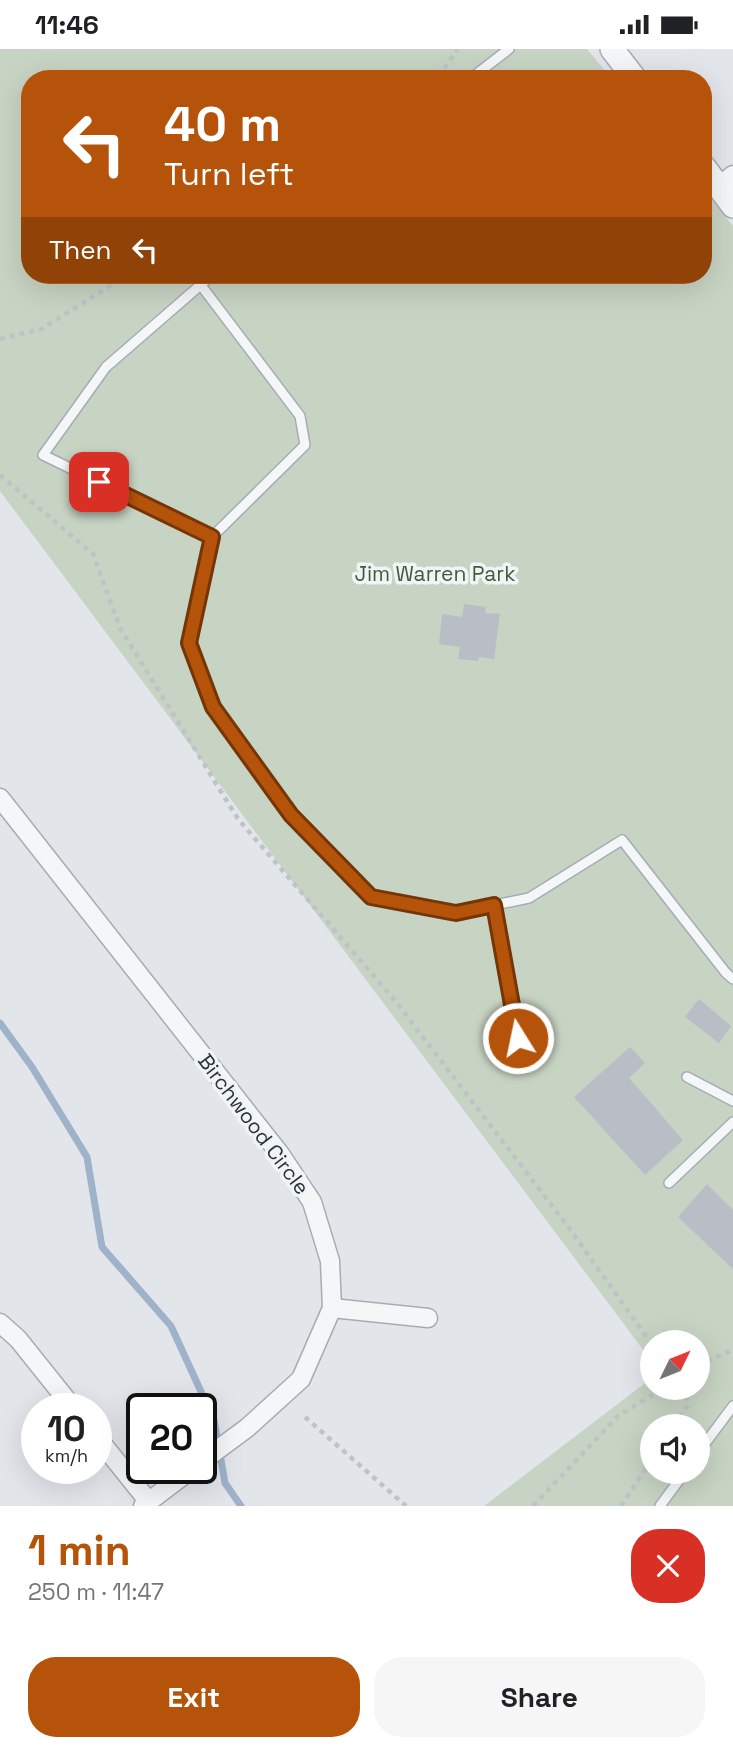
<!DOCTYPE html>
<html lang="en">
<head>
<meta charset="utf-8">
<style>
	body { margin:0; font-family:"Space Grotesk",sans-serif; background:#f6f6f6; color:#202124; height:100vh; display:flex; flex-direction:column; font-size:26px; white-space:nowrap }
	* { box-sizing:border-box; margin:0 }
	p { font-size:23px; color:#757577 }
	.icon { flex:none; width:38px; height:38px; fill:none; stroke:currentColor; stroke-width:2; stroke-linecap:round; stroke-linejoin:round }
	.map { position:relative; height:1457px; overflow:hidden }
	.details { display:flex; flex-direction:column; background:#fff; flex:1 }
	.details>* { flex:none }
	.hud { position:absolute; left:21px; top:21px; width:691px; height:214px; border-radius:28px; box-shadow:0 7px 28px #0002; background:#b45309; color:#fff; overflow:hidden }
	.needle { width:46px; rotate:47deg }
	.buttons { position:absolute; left:640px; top:1281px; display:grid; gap:14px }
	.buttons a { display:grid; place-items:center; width:70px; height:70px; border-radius:50%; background:#fff; box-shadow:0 7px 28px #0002; font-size:35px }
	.speed { position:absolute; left:21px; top:1344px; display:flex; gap:14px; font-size:35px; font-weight:700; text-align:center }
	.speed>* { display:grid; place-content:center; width:91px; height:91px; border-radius:50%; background:#fff; box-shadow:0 7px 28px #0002; line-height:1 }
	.speed small { font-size:18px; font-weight:400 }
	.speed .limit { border:4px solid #111; border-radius:10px; background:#fff; color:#111 }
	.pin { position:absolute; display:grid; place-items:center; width:60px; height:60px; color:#fff; margin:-30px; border-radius:14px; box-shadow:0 4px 10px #0006 }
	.me { position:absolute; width:77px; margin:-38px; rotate:350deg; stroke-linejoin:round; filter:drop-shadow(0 0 5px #0008) }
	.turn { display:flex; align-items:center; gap:24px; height:147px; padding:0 28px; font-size:32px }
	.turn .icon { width:91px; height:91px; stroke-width:2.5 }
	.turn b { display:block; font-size:49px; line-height:60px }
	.then { display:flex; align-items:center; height:66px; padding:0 28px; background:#0003; gap:14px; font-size:26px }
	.round { display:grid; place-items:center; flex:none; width:74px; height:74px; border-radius:28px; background:#f6f6f6 }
	.head { display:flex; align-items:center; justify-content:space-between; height:119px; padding:0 28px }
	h1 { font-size:42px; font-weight:700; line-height:52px; color:#b45309 }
	.action { display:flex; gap:14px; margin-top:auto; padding:14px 28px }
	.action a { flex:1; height:80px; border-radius:28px; background:#b45309; color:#fff; font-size:28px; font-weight:700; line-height:80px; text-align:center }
	.action a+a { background:#f6f6f6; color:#202124 }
	.status { display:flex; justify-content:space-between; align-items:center; height:49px; padding:0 35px; background:#fff; direction:ltr }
	.status svg { height:19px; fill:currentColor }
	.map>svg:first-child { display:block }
	.green { fill:#c7d3c3; fill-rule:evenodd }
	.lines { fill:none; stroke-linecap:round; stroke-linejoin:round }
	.stream { stroke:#9eb2c9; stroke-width:7 }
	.building { fill:#b9bec6 }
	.service-casing { stroke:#a7acb4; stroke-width:12 }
	.minor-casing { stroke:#a7acb4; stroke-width:21 }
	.tertiary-casing { stroke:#a7acb4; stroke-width:26 }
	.path { stroke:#bfc3c8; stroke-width:4.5; stroke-dasharray:5 5; stroke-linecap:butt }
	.service { stroke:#f4f6f8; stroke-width:9 }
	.minor { stroke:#f4f6f8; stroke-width:18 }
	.tertiary { stroke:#f4f6f8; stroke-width:23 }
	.route-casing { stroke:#753606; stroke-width:18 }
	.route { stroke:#b45309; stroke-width:12 }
	.labels { text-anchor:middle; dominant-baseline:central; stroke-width:7; stroke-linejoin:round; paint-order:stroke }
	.park-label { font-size:21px; fill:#3e5d38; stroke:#f1f4f7 }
	.street-label { font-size:21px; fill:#2a3241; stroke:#f1f4f7 }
</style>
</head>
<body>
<div class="status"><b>11:46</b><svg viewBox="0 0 49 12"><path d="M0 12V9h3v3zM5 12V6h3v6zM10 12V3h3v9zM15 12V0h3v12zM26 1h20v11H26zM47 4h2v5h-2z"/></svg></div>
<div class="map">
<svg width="733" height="1457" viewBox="0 0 733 1457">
	<rect width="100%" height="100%" fill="#e2e5ea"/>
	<path class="green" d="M0,0H587L612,30H30V226H704V141L733,177V1457H484L653,1328V1339H698V1293H653V1314L0,442ZM653,1377H698V1423H653Z"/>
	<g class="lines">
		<polyline class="stream" points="0,974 32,1018 87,1108 102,1198 171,1277 214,1371 225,1434 241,1457"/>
	</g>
	<g class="building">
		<polygon points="464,555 486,558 485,564 500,565 494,610 479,608 478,612 458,610 460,598 439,595 442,565 462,568"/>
		<polygon points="699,950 731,977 719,994 685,968"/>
		<polygon points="630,998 645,1014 629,1029 683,1091 645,1126 574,1048"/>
		<polygon points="707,1135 733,1161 733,1220 678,1168"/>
	</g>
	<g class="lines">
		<g class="service-casing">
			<g id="service">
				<polyline points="470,30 509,0"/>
				<polyline points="200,235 300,367 305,396 212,488 189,594 213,658 291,766 371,848 456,864 529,849 622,791 726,924 733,930"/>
				<polyline points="212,488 43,406 106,318 212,226"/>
				<polyline points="494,856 518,989"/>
				<polyline points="687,1028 733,1052"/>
				<polyline points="669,1134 733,1073"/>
				<polyline points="698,1404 733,1357"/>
				<polyline points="660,1457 685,1423"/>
			</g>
		</g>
		<g class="minor-casing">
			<g id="minor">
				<polyline points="718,138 733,126"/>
				<polyline points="0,749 280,1105 312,1153 330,1212 332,1259 301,1330 247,1379 201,1413"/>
				<polyline points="332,1259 428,1269"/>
				<polyline points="0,1274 18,1290 74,1360"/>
				<polyline points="96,1387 149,1453"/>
				<polyline points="143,1457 193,1419"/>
			</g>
		</g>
		<g class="tertiary-casing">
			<g id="tertiary">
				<polyline points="612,0 635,30"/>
				<polyline points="704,118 733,157"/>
			</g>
		</g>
		<g class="path">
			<polyline points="427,30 445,18 458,0"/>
			<polyline points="0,290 41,280 128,226"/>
			<polyline points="0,426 93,505 120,579 238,770 393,949 569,1179 653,1297"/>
			<polyline points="698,1316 733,1301"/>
			<polyline points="305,1368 406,1457"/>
			<polyline points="674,1377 688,1356 686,1343 683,1339"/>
			<polyline points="533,1457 618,1367 664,1339"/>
			<polyline points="621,1457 653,1409"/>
		</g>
		<use href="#service" class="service"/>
		<use href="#minor" class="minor"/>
		<use href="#tertiary" class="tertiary"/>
	</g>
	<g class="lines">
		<g class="route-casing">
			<polyline id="route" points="99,433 212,488 189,594 213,658 291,766 371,848 456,864 494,856 518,989"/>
		</g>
		<use href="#route" class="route"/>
	</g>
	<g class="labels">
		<g class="park-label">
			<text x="435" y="524">Jim Warren Park</text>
		</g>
		<g class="street-label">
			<text transform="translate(254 1075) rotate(53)">Birchwood Circle</text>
		</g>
	</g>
</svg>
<div class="buttons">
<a><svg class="needle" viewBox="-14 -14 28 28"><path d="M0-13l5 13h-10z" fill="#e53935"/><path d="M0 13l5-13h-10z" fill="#757577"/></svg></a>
<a><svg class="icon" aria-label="sound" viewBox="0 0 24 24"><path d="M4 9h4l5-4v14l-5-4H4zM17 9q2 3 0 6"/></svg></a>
</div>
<div class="speed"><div>10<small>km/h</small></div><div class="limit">20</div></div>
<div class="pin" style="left:99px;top:433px;background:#d93025"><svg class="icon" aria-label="arrive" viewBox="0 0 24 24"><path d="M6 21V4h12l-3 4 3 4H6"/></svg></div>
<svg class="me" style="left:518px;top:989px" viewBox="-20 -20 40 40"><circle r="17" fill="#b45309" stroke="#fff" stroke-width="3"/><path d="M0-11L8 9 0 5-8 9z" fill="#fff"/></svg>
<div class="hud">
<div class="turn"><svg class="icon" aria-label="left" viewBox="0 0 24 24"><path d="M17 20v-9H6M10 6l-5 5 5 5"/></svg><div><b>40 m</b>Turn left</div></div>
<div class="then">Then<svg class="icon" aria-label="left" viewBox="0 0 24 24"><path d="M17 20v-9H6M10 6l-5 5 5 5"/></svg></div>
</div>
</div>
<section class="details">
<div class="head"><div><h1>1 min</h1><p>250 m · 11:47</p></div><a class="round" style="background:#d93025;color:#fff"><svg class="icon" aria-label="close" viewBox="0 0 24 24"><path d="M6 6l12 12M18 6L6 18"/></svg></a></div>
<div class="action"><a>Exit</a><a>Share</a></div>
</section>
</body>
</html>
